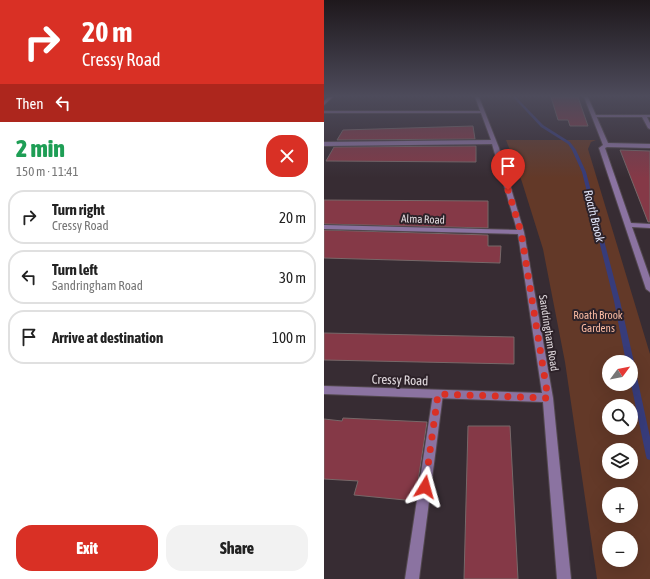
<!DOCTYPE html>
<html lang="en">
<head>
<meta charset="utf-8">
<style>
	body { margin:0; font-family:"Asap Condensed",sans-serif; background:#f2f2f2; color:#222; height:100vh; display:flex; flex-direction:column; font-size:15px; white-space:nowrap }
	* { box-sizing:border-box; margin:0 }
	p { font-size:13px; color:#767676 }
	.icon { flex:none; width:22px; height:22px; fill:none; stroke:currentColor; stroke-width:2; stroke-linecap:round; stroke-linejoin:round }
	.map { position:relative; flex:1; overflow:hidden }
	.drawer { display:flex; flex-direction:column; background:#fff; width:324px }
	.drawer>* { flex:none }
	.top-card { background:#d93025; color:#fff; overflow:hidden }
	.needle { width:26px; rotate:58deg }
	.fabs { position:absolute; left:278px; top:355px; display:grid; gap:8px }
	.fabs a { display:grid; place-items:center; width:36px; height:36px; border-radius:50%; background:#fff; box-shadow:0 4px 16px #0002; font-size:20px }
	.pin { position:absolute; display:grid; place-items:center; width:34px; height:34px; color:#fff; margin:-41px -17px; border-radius:50% 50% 50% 0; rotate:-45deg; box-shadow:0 0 4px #0007 }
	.pin .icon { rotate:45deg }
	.me { position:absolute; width:44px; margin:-22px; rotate:8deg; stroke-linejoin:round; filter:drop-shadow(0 0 3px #0008) }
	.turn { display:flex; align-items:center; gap:14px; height:84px; padding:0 16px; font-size:18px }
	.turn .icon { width:52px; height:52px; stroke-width:2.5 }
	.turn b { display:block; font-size:28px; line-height:34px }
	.then { display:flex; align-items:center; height:38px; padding:0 16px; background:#0003; gap:8px; font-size:15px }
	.round { display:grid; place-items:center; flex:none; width:42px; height:42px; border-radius:16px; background:#f2f2f2 }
	.headline { display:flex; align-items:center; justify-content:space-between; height:68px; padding:0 16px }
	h1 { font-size:24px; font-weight:800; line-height:30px; color:#1e9e55 }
	.action { display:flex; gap:8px; margin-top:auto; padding:8px 16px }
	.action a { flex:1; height:46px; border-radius:16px; background:#d93025; color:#fff; font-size:16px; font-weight:800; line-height:46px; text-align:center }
	.action a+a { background:#f2f2f2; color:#222 }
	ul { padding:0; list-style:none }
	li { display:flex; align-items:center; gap:12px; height:54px; margin:0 8px 6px; padding:0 8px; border:2px solid #e0e0e0; border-radius:16px }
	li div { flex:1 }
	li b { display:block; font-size:15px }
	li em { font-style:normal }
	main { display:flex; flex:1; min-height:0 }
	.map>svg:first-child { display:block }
	.green { fill:#633928; fill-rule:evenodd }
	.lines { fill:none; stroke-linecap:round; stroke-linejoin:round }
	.stream { fill:#373c7b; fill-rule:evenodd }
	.building { fill:#853947; stroke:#776869 }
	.lane-casing { stroke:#52484e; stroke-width:2 }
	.street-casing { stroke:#52484e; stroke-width:2 }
	.secondary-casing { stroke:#52484e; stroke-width:2 }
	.lane { fill:#8b73a1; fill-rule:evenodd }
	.street { fill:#8b73a1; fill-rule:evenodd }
	.secondary { fill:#c098e2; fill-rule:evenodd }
	.route { stroke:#d93025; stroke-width:7; stroke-dasharray:0 12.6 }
	.labels { text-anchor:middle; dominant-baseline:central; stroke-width:4; stroke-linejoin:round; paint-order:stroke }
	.street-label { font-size:11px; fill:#e0d9dd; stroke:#2d2229 }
	.park-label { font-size:11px; fill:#f8b9a0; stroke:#2d2229 }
	.water-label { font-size:12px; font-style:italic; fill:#dde1f5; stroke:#2d2229 }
	.near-street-label { font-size:13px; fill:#e0d9dd; stroke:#2d2229 }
</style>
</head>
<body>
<main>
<section class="drawer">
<div class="top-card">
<div class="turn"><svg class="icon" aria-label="right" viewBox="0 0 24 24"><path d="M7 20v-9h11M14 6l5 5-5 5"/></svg><div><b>20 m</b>Cressy Road</div></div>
<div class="then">Then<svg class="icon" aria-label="left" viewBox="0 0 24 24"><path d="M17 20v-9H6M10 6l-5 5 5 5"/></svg></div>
</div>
<div class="headline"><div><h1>2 min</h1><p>150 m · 11:41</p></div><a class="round" style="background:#d93025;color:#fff"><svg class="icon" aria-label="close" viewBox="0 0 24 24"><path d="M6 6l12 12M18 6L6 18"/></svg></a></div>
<ul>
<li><svg class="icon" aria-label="right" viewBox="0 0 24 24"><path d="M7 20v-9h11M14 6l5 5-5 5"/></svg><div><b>Turn right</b><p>Cressy Road</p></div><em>20 m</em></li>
<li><svg class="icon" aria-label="left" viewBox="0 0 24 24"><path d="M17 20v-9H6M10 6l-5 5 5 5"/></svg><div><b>Turn left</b><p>Sandringham Road</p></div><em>30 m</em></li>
<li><svg class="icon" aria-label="arrive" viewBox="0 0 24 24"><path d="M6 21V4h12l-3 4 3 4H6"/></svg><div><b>Arrive at destination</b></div><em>100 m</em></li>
</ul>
<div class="action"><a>Exit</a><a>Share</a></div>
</section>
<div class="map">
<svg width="326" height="579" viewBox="0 0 326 579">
	<rect width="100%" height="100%" fill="#372c33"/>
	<path class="green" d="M182,140H272L267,142L264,149L326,354V579H273L241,362L219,249L198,182ZM285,362H307V384H285ZM285,406H307V428H285ZM285,450H307V472H285ZM285,494H307V516H285ZM285,538H307V560H285Z"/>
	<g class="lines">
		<g class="stream">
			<polygon points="189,97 192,97 219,125 246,142 252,150 262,172 296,301 310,362 307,365 307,362 302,362 290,301 258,172 248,150 244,144 217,127"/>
			<polygon points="307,365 310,366 311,368 326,437 326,460 323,459 322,456 307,384"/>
		</g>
	</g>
	<g class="building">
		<polygon points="227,97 254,97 264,126 246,126 244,120 234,120"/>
		<polygon points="149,126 151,139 13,140 19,130"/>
		<polygon points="152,146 152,162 2,161 10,147"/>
		<polygon points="296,150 326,151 326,222 324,222"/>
		<polygon points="0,200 164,201 164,228 0,224"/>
		<polygon points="0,230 164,235 164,246 177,246 176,263 0,258"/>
		<polygon points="0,333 190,337 190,364 0,360"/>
		<polygon points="19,418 103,422 91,501 30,495 34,481 0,479 0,419 18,421"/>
		<polygon points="144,426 186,426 194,579 140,579"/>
	</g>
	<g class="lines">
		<g class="lane-casing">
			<g id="lane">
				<polygon points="0,111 158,111 160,112 158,113 0,113"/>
				<polygon points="269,115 326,115 326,117 323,117 326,123 326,129 324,128 318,117 269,117"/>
				<polygon points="114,390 118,391 119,394 95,579 81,579 109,394 110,391"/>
			</g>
		</g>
		<g class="street-casing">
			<g id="street">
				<polygon points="151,97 155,97 175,148 200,232 229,398 247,579 233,579 219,402 0,394 0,386 218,393 194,234 0,229 0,225 193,230 168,144 0,146 0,142 167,140"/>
				<polygon points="260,97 264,97 284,143 326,144 326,148 283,147 281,148 307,223 326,224 326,228 308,227 326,278 326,292 322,289 275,148 279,145"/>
			</g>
		</g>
		<g class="secondary-casing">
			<polygon id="secondary" points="4,97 9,97 0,105 0,101"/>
		</g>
		<use href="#lane" class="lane"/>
		<use href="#street" class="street"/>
		<use href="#secondary" class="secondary"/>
	</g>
	<linearGradient id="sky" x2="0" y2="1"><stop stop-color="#1e181c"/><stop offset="0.54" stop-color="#4d4b5b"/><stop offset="1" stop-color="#4d4b5b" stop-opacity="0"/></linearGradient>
	<rect width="326" height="178" fill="url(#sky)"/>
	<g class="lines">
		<polyline class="route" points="101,487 114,394 224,398 197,232 184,190"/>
	</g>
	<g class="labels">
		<g class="street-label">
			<text transform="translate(99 219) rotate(2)">Alma Road</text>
			<text transform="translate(225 333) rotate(81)">Sandringham Road</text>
		</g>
		<g class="park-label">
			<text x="274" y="315">Roath Brook<tspan x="274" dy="13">Gardens</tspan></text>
		</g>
		<g class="water-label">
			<text transform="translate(270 216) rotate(76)">Roath Brook</text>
		</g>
		<g class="near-street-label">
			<text transform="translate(76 380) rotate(2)">Cressy Road</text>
		</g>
	</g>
</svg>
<div class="fabs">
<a><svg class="needle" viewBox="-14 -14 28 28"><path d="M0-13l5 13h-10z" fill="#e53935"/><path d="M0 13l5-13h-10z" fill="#767676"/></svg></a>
<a><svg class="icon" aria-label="search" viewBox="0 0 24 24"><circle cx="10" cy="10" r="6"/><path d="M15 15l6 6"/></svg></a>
<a><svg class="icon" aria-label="layers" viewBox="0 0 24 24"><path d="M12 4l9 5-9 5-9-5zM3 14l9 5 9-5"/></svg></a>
<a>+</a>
<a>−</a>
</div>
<div class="pin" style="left:184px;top:190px;background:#d93025"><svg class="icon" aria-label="arrive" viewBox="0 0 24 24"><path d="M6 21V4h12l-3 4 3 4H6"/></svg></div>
<svg class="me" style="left:101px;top:487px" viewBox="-20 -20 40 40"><path d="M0-17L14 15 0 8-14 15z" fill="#d93025" stroke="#fff" stroke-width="4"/></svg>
</div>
</main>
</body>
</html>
